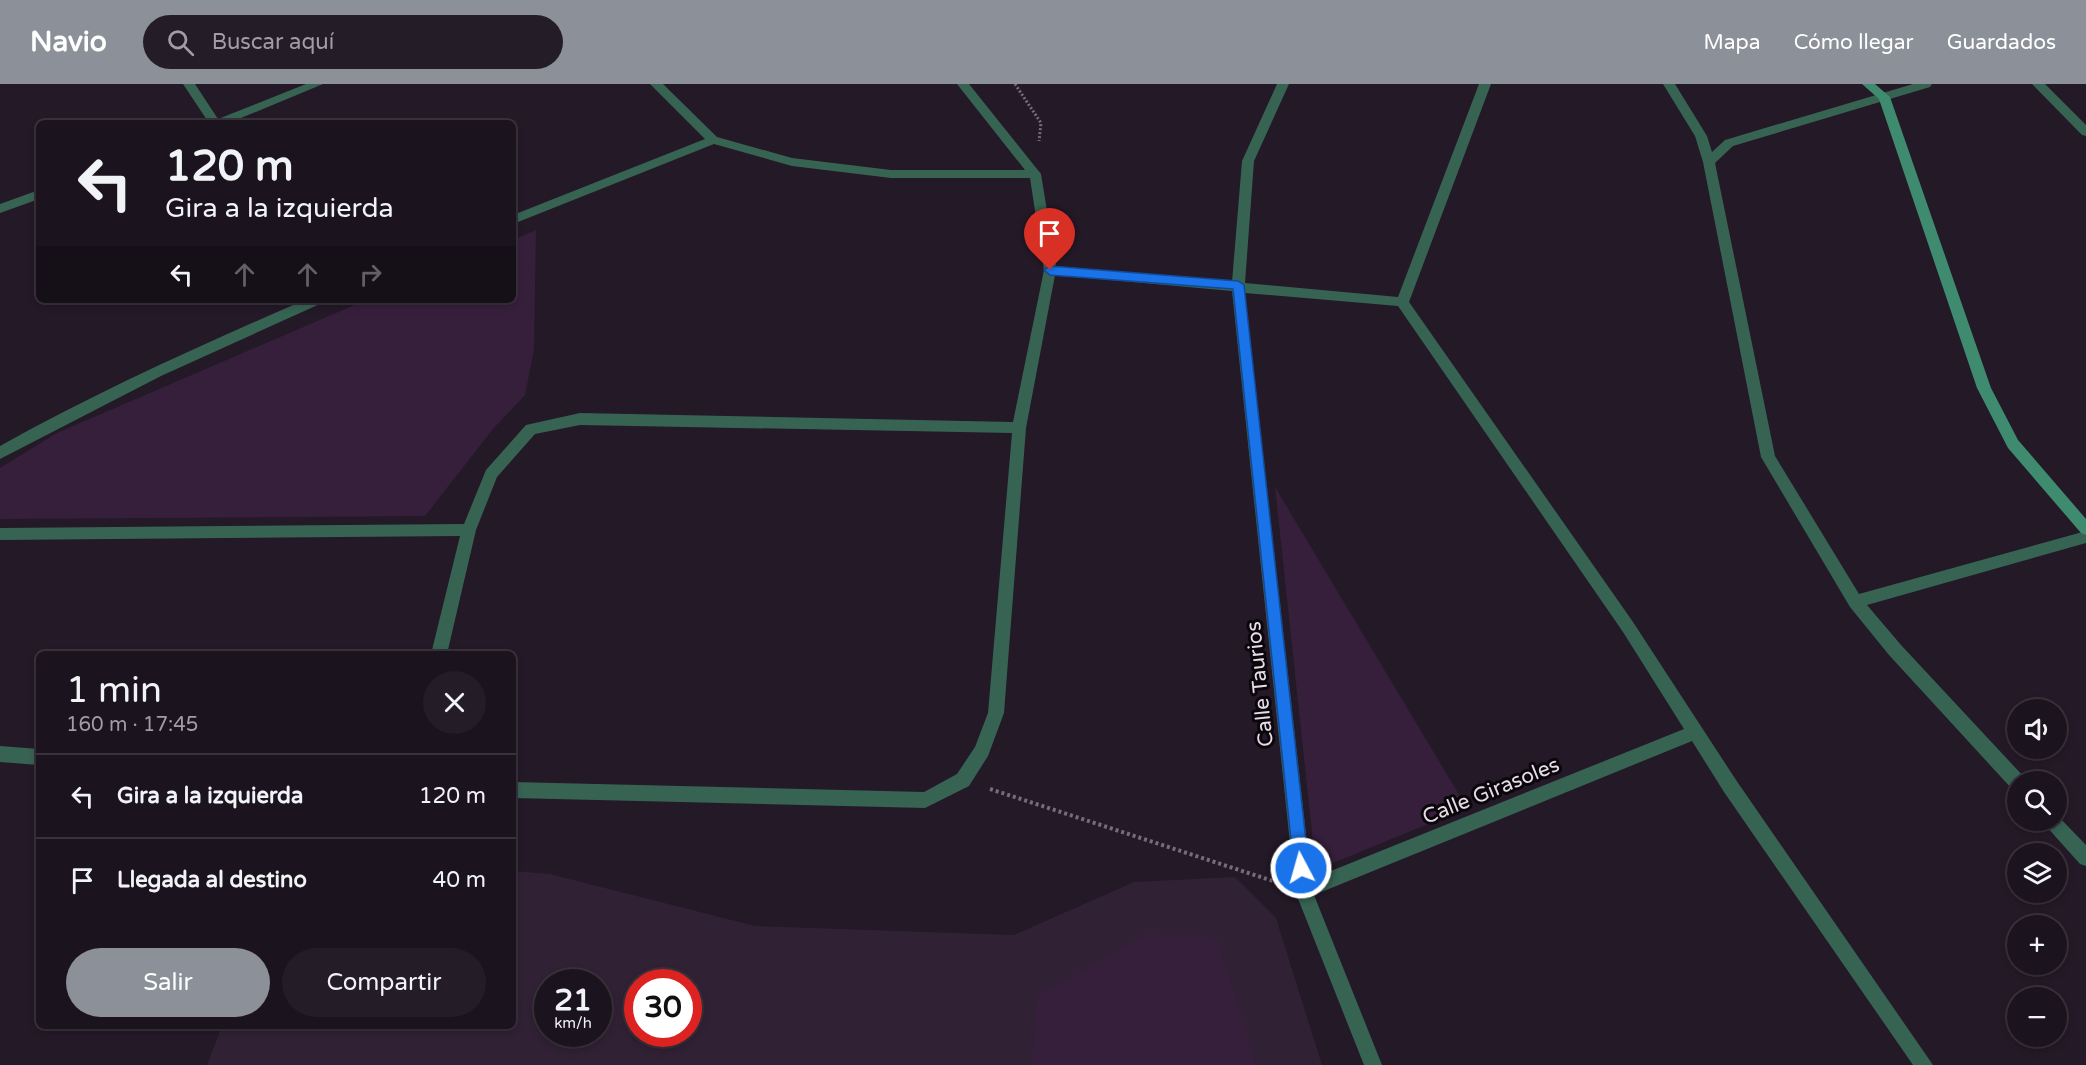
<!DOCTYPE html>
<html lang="es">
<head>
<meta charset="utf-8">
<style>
	body { margin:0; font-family:"Varela Round",sans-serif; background:#241c26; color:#f1f3f6; height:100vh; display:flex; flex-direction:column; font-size:22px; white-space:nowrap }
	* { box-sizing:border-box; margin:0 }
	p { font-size:20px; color:#a09ea4 }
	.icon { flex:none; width:33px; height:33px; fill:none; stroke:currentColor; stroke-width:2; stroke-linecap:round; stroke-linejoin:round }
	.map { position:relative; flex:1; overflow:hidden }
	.panel { position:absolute; left:36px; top:567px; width:480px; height:378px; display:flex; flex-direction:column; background:#1b131d; border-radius:9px; box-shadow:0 3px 9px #0003,0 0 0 2px #39323b }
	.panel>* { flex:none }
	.top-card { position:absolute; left:36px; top:36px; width:480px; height:183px; border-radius:9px; box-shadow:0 3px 9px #0003,0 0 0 2px #39323b; background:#1b131d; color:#f1f3f6; overflow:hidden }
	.tools { position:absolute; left:2007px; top:615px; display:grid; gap:12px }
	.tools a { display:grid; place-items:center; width:60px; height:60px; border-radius:50%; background:#1b131d; box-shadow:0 3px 9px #0003,0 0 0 2px #39323b; font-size:30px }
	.speed { position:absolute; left:534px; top:885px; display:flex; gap:12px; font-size:30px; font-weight:700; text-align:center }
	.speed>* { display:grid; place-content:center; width:78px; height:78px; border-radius:50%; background:#1b131d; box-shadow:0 3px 9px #0003,0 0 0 2px #39323b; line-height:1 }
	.speed small { font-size:15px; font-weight:400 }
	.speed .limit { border:9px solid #d22; background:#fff; color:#111 }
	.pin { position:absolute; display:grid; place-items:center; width:51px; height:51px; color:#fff; margin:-62px -26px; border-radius:50% 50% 50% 0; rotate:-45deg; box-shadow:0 0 6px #0007 }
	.pin .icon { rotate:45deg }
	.me { position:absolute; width:66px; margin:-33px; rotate:354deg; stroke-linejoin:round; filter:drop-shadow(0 0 4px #0008) }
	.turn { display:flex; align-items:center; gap:21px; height:126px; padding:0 30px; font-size:27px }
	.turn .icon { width:78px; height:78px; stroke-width:2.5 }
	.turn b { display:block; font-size:42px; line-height:51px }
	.lanes { display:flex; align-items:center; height:57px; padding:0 30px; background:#0003; justify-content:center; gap:30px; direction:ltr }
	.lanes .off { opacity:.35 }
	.round { display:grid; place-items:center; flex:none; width:63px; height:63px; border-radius:32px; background:#241c26 }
	.summary { display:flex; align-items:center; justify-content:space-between; height:102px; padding:0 30px }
	h1 { font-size:36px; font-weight:600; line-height:45px }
	.button { display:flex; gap:12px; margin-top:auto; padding:12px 30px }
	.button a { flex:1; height:69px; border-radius:36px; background:#8c9099; color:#fff; font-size:24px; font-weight:600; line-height:69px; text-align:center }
	.button a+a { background:#241c26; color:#f1f3f6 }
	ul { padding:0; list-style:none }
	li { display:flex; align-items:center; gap:18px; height:84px; padding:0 30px; border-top:2px solid #39323b }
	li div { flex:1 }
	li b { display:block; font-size:22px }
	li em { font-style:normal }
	header { display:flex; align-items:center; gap:36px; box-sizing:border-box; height:84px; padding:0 30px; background:#8c9099; color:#fff }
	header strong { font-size:28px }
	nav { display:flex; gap:33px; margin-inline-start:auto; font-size:21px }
	.search { width:420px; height:54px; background:#241c26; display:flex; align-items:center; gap:15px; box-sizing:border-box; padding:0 21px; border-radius:33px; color:#a09ea4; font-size:22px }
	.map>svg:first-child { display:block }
	.built { fill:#302134; fill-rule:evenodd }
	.green { fill:#361f3b }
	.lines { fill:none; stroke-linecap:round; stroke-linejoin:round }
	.path-far1 { stroke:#776d7a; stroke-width:3; stroke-dasharray:2 2; stroke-linecap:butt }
	.path { stroke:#776d7a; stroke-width:4; stroke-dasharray:3 3; stroke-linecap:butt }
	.street { fill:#376353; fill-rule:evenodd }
	.secondary { fill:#3f8b70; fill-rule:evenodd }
	.route { fill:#1a73e8; stroke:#114b97; stroke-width:1.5 }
	.labels { text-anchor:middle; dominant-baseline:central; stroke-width:6; stroke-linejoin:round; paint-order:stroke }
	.street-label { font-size:21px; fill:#e5dde7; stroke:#0b060c }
</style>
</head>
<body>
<header>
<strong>Navio</strong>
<div class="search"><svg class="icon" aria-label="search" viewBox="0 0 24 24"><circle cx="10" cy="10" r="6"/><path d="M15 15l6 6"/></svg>Buscar aquí</div>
<nav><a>Mapa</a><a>Cómo llegar</a><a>Guardados</a></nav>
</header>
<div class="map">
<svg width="2086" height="981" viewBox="0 0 2086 981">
	<rect width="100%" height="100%" fill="#241927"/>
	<path class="built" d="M513,787L550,790L755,842L1014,851L1134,798L1235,793L1276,834L1322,981H207L222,942H513ZM548,898H598V950H548ZM638,898H688V950H638Z"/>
	<g class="green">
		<polygon points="536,146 534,266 525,311 493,345 425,432 0,435 0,384 57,349 366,216 513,216 513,156"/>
		<polygon points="1275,403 1467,724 1316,786"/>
		<polygon points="1146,850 1217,853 1256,981 1031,981 1038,911"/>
	</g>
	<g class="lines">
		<polyline class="path-far1" points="1015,0 1041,39 1039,57"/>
		<polyline class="path" points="990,705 1273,797"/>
		<g class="street">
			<polygon points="183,0 195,0 218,35 306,0 323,0 229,39 209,39"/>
			<path d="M650,0H663L717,53L792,74L891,86H1025L957,0H969L1041,90L1056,182L1232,198L1242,77L1277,0H1289L1254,77L1245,199L1398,213L1479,0H1491L1409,218L1633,538L1736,696L1933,981H1913L1724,708L1692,657L1314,811L1382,981H1364L1295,807L1232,207L1055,191L1026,344L1004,629L988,672L969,702L925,724L513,714V698L924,708L957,690L975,663L988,629L1012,349L580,341L535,350L497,393L476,446L447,570H431L460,452L0,456V444L464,440L486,386L526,341L580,329L1013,338L1044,186L1030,94H891L792,82L714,60L513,140V131L705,55ZM1245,209L1398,222L1623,548L1684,645L1311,795Z"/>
			<polygon points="1663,0 1675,0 1707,52 1712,68 1725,56 1913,0 1932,0 1930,3 1733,62 1715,79 1775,372 1859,510 2086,447 2086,459 1867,521 1901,561 2024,693 2026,698 2018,698 2018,707 2012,705 1889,571 1850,523 1761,373 1703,78 1695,52"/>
			<polygon points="2032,0 2045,0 2086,41 2086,52 2082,51"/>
			<polygon points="39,106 39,115 0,129 0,120"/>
			<path d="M305,216H323L322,219L161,292L0,375V362C99,307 201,261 305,216Z"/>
			<polygon points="0,662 39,665 39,681 0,678"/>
			<polygon points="2056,730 2086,761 2086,782 2080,780 2046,742 2044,736 2056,736"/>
		</g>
		<polygon class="secondary" points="1862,0 1875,0 1890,13 1991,304 2018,356 2086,435 2086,451 2081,449 2008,364 1977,304 1879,15"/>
	</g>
	<polygon class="route" points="1050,182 1238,197 1244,201 1309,784 1307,789 1301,791 1296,789 1294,784 1233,205 1050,191 1044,186"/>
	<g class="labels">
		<g class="street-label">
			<text transform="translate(1260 600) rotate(-96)">Calle Taurios</text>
			<text transform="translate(1491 707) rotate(-22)">Calle Girasoles</text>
		</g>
	</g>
</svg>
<div class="tools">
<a><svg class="icon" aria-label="sound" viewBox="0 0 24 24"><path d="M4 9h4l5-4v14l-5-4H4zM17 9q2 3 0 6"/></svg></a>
<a><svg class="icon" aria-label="search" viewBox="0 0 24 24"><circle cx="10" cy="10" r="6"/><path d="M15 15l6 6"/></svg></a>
<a><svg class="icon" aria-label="layers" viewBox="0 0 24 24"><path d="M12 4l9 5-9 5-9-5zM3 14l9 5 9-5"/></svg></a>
<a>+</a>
<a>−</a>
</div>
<div class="speed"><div>21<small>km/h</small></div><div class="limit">30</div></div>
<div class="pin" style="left:1050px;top:186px;background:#d93025"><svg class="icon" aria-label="arrive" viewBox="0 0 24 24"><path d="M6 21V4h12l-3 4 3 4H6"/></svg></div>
<svg class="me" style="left:1301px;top:784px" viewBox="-20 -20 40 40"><circle r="17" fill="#1a73e8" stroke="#fff" stroke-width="3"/><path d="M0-11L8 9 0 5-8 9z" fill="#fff"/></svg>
<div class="top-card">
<div class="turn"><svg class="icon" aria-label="left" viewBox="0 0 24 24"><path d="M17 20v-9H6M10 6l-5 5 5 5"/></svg><div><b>120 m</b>Gira a la izquierda</div></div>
<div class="lanes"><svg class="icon" aria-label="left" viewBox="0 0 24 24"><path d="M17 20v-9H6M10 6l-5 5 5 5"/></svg><svg class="icon off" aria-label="ahead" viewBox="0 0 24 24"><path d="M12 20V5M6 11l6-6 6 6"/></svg><svg class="icon off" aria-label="ahead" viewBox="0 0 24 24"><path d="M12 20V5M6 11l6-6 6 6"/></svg><svg class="icon off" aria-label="right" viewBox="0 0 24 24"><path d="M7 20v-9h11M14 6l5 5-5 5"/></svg></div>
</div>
<section class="panel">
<div class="summary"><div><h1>1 min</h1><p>160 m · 17:45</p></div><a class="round"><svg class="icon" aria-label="close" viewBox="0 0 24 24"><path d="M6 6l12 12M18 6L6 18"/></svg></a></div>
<ul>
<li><svg class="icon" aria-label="left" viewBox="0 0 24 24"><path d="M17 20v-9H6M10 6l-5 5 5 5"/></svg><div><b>Gira a la izquierda</b></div><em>120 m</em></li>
<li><svg class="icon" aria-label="arrive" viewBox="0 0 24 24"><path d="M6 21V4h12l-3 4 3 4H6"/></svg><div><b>Llegada al destino</b></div><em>40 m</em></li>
</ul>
<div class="button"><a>Salir</a><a>Compartir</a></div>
</section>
</div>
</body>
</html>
